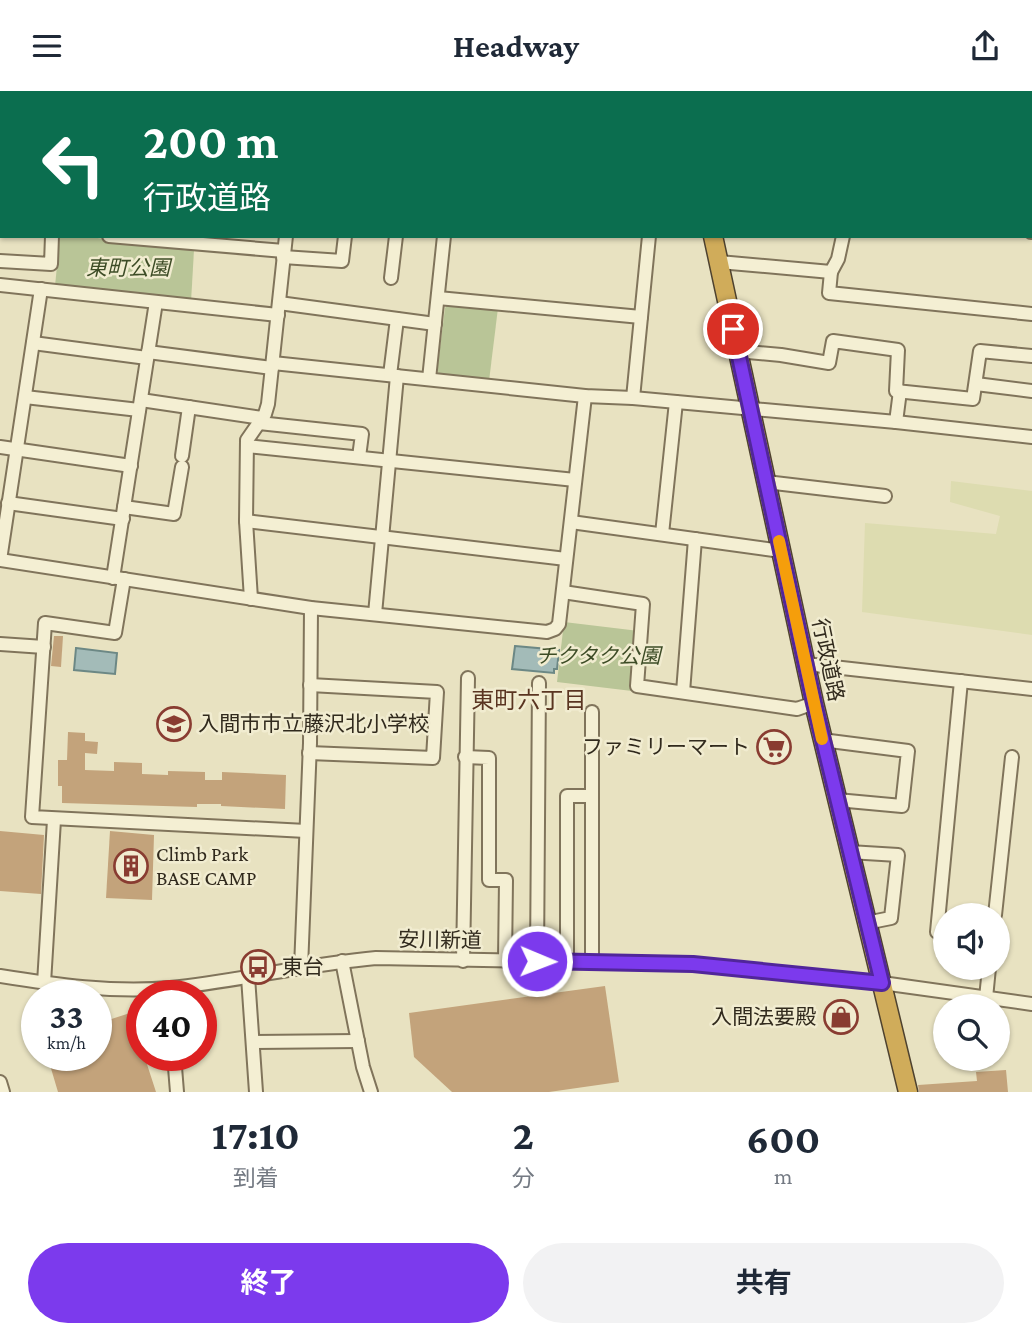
<!DOCTYPE html>
<html lang="ja">
<head>
<meta charset="utf-8">
<style>
	body { margin:0; font-family:"Crimson Pro","Noto Sans JP",serif; background:#f2f2f3; color:#1f2937; height:100vh; display:flex; flex-direction:column; font-size:26px; white-space:nowrap }
	* { box-sizing:border-box; margin:0 }
	p { font-size:23px; color:#747a83 }
	.icon { flex:none; width:38px; height:38px; fill:none; stroke:currentColor; stroke-width:2; stroke-linecap:round; stroke-linejoin:round }
	.map { position:relative; height:1001px; overflow:hidden }
	.panel { display:flex; flex-direction:column; background:#fff; flex:1 }
	.panel>* { flex:none }
	.banner { position:absolute; left:0px; top:0px; width:1032px; height:147px; box-shadow:0 2px 5px #0004; background:#0b6e4f; color:#fff; overflow:hidden }
	.fabs { position:absolute; left:933px; top:812px; display:grid; gap:14px }
	.fabs a { display:grid; place-items:center; width:77px; height:77px; border-radius:50%; background:#fff; box-shadow:0 2px 5px #0004; font-size:35px }
	.speed { position:absolute; left:21px; top:889px; display:flex; gap:14px; font-size:35px; font-weight:700; text-align:center }
	.speed>* { display:grid; place-content:center; width:91px; height:91px; border-radius:50%; background:#fff; box-shadow:0 2px 5px #0004; line-height:1 }
	.speed small { font-size:18px; font-weight:400 }
	.speed .limit { border:10px solid #d22; background:#fff; color:#111 }
	.pin { position:absolute; display:grid; place-items:center; width:60px; height:60px; color:#fff; margin:-30px; border:4px solid #fff; border-radius:50%; box-shadow:0 2px 7px #0007 }
	.me { position:absolute; width:77px; margin:-38px; rotate:91deg; stroke-linejoin:round; filter:drop-shadow(0 0 5px #0008) }
	.turn { display:flex; align-items:center; gap:24px; height:147px; padding:0 28px; font-size:32px }
	.turn .icon { width:91px; height:91px; stroke-width:2.5 }
	.turn b { display:block; font-size:49px; line-height:60px }
	.eta { display:flex; justify-content:space-evenly; align-items:center; height:119px; text-align:center }
	.eta b { font-size:42px; font-weight:700; line-height:49px }
	.primary-button { display:flex; gap:14px; margin-top:auto; padding:14px 28px }
	.primary-button a { flex:1; height:80px; border-radius:42px; background:#7c3aed; color:#fff; font-size:28px; font-weight:700; line-height:80px; text-align:center }
	.primary-button a+a { background:#f2f2f3; color:#1f2937 }
	header { display:flex; justify-content:space-between; align-items:center; height:91px; padding:0 28px; background:#fff; font-size:32px; font-weight:700 }
	.map>svg:first-child { display:block }
	.farmland { fill:#dddcb0 }
	.green { fill:#b9c597 }
	.water { fill:#a3bbb8; stroke:#6c8885; stroke-width:2 }
	.building { fill:#c3a37b }
	.lines { fill:none; stroke-linecap:round; stroke-linejoin:round }
	.minor-casing { stroke:#80745b; stroke-width:16 }
	.highway-casing { stroke:#4e422f; stroke-width:21 }
	.minor { stroke:#f4efd3; stroke-width:12 }
	.highway { stroke:#d0ac5a; stroke-width:18 }
	.route-casing { stroke:#51269a; stroke-width:18 }
	.route { stroke:#7c3aed; stroke-width:12 }
	.slow { stroke:#f59e0b; stroke-width:12 }
	.labels { text-anchor:middle; dominant-baseline:central; stroke-width:5; stroke-linejoin:round; paint-order:stroke }
	.park-label { font-size:21px; font-style:italic; fill:#3d4c26; stroke:#f1ecd0 }
	.street-label { font-size:21px; fill:#312a1d; stroke:#f1ecd0 }
	.poi-label { font-size:21px; fill:#312a1d; stroke:#f1ecd0; text-anchor:start }
	.neighbourhood-label { font-size:23px; fill:#5a3521; stroke:#f1ecd0 }
</style>
</head>
<body>
<header><svg class="icon" aria-label="menu" viewBox="0 0 24 24"><path d="M4 6h16M4 12h16M4 18h16"/></svg>Headway<svg class="icon" aria-label="share" viewBox="0 0 24 24"><path d="M12 15V3M7 8l5-5 5 5M5 13v7h14v-7"/></svg></header>
<div class="map">
<svg width="1032" height="1001" viewBox="0 0 1032 1001">
	<rect width="100%" height="100%" fill="#e8e2c1"/>
	<polygon class="farmland" points="951,390 1032,400 1032,544 862,521 865,432 996,443 1000,425 950,411"/>
	<g class="green">
		<polygon points="60,145 81,145 194,159 191,211 55,195"/>
		<polygon points="449,212 498,217 489,290 441,285 437,280 445,217"/>
		<polygon points="564,531 639,540 632,600 557,591"/>
	</g>
	<g class="water">
		<polygon points="515,555 559,559 557,578 554,578 554,582 512,578"/>
		<polygon points="76,557 117,562 115,583 74,579"/>
	</g>
	<g class="building">
		<polygon points="54,545 63,545 61,576 51,575"/>
		<polygon points="68,641 85,642 85,650 98,651 97,663 85,662 85,679 114,680 114,671 142,672 142,683 168,684 168,680 205,681 205,689 222,689 222,681 286,684 285,718 221,715 221,713 197,713 197,716 62,712 62,695 58,695 58,669 67,669"/>
		<polygon points="781,641 783,669 767,670 765,642"/>
		<polygon points="0,740 44,744 41,803 0,800"/>
		<polygon points="110,740 154,744 152,809 106,807"/>
		<polygon points="605,895 619,991 549,1001 452,1001 414,966 409,922"/>
		<polygon points="130,922 142,964 144,964 156,1001 58,1001 47,964 96,964 96,933"/>
		<polygon points="1006,979 1008,1001 919,1001 918,994 977,990 976,981"/>
	</g>
	<g class="lines">
		<g class="minor-casing">
			<g id="minor">
				<polyline points="180,0 180,2"/>
				<polyline points="304,0 304,2"/>
				<polyline points="11,2 11,0"/>
				<polyline points="89,2 89,0"/>
				<polyline points="522,2 522,0"/>
				<polyline points="794,2 794,0"/>
				<polyline points="0,56 2,56"/>
				<polyline points="0,87 2,75"/>
				<polyline points="1031,141 1032,141"/>
				<polyline points="109,145 284,160"/>
				<polyline points="283,166 342,170 345,145"/>
				<polyline points="0,170 51,173 52,145"/>
				<polyline points="719,171 831,181 838,168 843,145"/>
				<polyline points="831,181 829,202 1032,223"/>
				<polyline points="391,187 396,145"/>
				<polyline points="0,194 278,224"/>
				<polyline points="438,207 641,226"/>
				<polyline points="279,212 435,233"/>
				<polyline points="33,252 147,267"/>
				<polyline points="737,260 781,264 829,272 833,250 898,259 896,300 973,308 980,260 1032,265"/>
				<polyline points="148,261 272,277"/>
				<polyline points="273,272 585,305 633,307 896,331 1032,346"/>
				<polyline points="390,284 397,228"/>
				<polyline points="429,288 444,145"/>
				<polyline points="976,293 1032,300"/>
				<polyline points="25,306 139,319"/>
				<polyline points="633,307 649,145"/>
				<polyline points="141,309 262,327"/>
				<polyline points="896,331 900,300"/>
				<polyline points="259,332 362,343 359,366"/>
				<polyline points="247,355 575,389"/>
				<polyline points="0,356 131,375"/>
				<polyline points="182,365 189,316"/>
				<polyline points="766,391 885,405"/>
				<polyline points="8,412 123,428"/>
				<polyline points="124,416 174,423 182,376"/>
				<polyline points="246,430 566,468"/>
				<polyline points="571,431 781,460"/>
				<polyline points="662,443 676,311"/>
				<polyline points="0,469 311,517 547,541 555,538 559,533 585,305"/>
				<polyline points="0,469 41,198"/>
				<polyline points="113,487 156,211"/>
				<polyline points="124,488 115,542 45,532 32,726 306,740"/>
				<polyline points="563,501 643,513 637,595 797,618 814,612"/>
				<polyline points="251,508 246,430 247,349 265,323 268,313 286,145"/>
				<polyline points="375,523 397,285"/>
				<polyline points="0,553 44,556"/>
				<polyline points="806,573 1032,598"/>
				<polyline points="683,601 695,448"/>
				<polyline points="592,621 592,870"/>
				<polyline points="822,649 908,660 902,715 837,709"/>
				<polyline points="309,662 433,667 437,601 310,594"/>
				<polyline points="465,666 489,667 489,789 506,789 505,870"/>
				<polyline points="849,761 898,764 891,827 866,832"/>
				<polyline points="995,824 1012,666"/>
				<polyline points="937,841 961,590"/>
				<polyline points="342,870 363,976 371,1001"/>
				<polyline points="463,870 468,587"/>
				<polyline points="537,870 539,592"/>
				<polyline points="567,871 567,705 592,705"/>
				<polyline points="301,877 310,652 311,517"/>
				<path d="M0,885C56,894 113,902 170,897C239,890 307,873 376,867L693,873L882,892L1032,913"/>
				<polyline points="248,886 256,1001"/>
				<polyline points="44,892 54,729"/>
				<polyline points="986,907 989,877"/>
				<polyline points="253,951 358,950"/>
				<polyline points="174,964 177,1001"/>
				<polyline points="0,991 3,1001"/>
			</g>
		</g>
		<g class="highway-casing">
			<g id="highway">
				<polyline points="679,0 680,2"/>
				<polyline points="713,145 814,612 908,1001"/>
			</g>
		</g>
		<use href="#minor" class="minor"/>
		<use href="#highway" class="highway"/>
	</g>
	<g class="lines">
		<g class="route-casing">
			<polyline id="route" points="537,870 693,873 882,892 814,612 733,238"/>
		</g>
		<use href="#route" class="route"/>
		<polyline class="slow" points="779,450 822,648"/>
	</g>
	<defs>
		<g id="school-ring" transform="scale(1.75)"><circle r="9.5" fill="#f1ecd0" stroke="#893c31" stroke-width="1.5"/><path d="M0-5L7-2L0 1L-7-2ZM-4 1L0 2.5L4 1V4Q0 6-4 4Z" fill="#893c31"/></g>
		<g id="supermarket-ring" transform="scale(1.75)"><circle r="9.5" fill="#f1ecd0" stroke="#893c31" stroke-width="1.5"/><path d="M-6-5.5h2.5l.6 2H6L4.5 2H-2.5L-4.4-4H-6ZM-1.5 3.2a1.3 1.3 0 1 0 .1 0ZM3 3.2a1.3 1.3 0 1 0 .1 0Z" fill="#893c31"/></g>
		<g id="building-ring" transform="scale(1.75)"><circle r="9.5" fill="#f1ecd0" stroke="#893c31" stroke-width="1.5"/><path d="M-4-6H4V6H1V3H-1V6H-4ZM-2.5-4.3h1.7v1.8h-1.7ZM.8-4.3h1.7v1.8H.8ZM-2.5-1h1.7V.8h-1.7ZM.8-1h1.7V.8H.8Z" fill="#893c31"/></g>
		<g id="bus-ring" transform="scale(1.75)"><circle r="9.5" fill="#f1ecd0" stroke="#893c31" stroke-width="1.5"/><path d="M-5-6H5V4H4V6H2V4H-2V6H-4V4H-5ZM-3.5-4V0h7V-4ZM-3.5 1.2v1.5H-2V1.2ZM2 1.2v1.5H3.5V1.2Z" fill="#893c31"/></g>
		<g id="shop-ring" transform="scale(1.75)"><circle r="9.5" fill="#f1ecd0" stroke="#893c31" stroke-width="1.5"/><path d="M-5-2.5h2.3a2.7 3.5 0 0 1 5.4 0H5L5.5 6h-11ZM-1.5-2.5h3a1.5 2.3 0 0 0-3 0Z" fill="#893c31"/></g>
	</defs>
	<g fill-rule="evenodd">
		<use href="#school-ring" x="174" y="633"/>
		<use href="#supermarket-ring" x="774" y="656"/>
		<use href="#building-ring" x="131" y="775"/>
		<use href="#bus-ring" x="258" y="876"/>
		<use href="#shop-ring" x="841" y="926"/>
	</g>
	<g class="labels">
		<g class="park-label">
			<text x="128" y="177">東町公園</text>
			<text x="598" y="565">チクタク公園</text>
		</g>
		<g class="street-label">
			<text transform="translate(828 569) rotate(78)">行政道路</text>
			<text transform="translate(440 849) rotate(1)">安川新道</text>
		</g>
		<g class="poi-label">
			<text x="198" y="633">入間市市立藤沢北小学校</text>
			<text x="750" y="656" text-anchor="end">ファミリーマート</text>
			<text x="156" y="763">Climb Park<tspan x="156" dy="24">BASE CAMP</tspan></text>
			<text x="282" y="876">東台</text>
			<text x="816" y="926" text-anchor="end">入間法要殿</text>
		</g>
		<g class="neighbourhood-label">
			<text x="529" y="609">東町六丁目</text>
		</g>
	</g>
</svg>
<div class="fabs">
<a><svg class="icon" aria-label="sound" viewBox="0 0 24 24"><path d="M4 9h4l5-4v14l-5-4H4zM17 9q2 3 0 6"/></svg></a>
<a><svg class="icon" aria-label="search" viewBox="0 0 24 24"><circle cx="10" cy="10" r="6"/><path d="M15 15l6 6"/></svg></a>
</div>
<div class="speed"><div>33<small>km/h</small></div><div class="limit">40</div></div>
<div class="pin" style="left:733px;top:238px;background:#d93025"><svg class="icon" aria-label="arrive" viewBox="0 0 24 24"><path d="M6 21V4h12l-3 4 3 4H6"/></svg></div>
<svg class="me" style="left:537px;top:870px" viewBox="-20 -20 40 40"><circle r="17" fill="#7c3aed" stroke="#fff" stroke-width="3"/><path d="M0-11L8 9 0 5-8 9z" fill="#fff"/></svg>
<div class="banner">
<div class="turn"><svg class="icon" aria-label="left" viewBox="0 0 24 24"><path d="M17 20v-9H6M10 6l-5 5 5 5"/></svg><div><b>200 m</b>行政道路</div></div>
</div>
</div>
<section class="panel">
<div class="eta">
<div><b>17:10</b><p>到着</p></div>
<div><b>2</b><p>分</p></div>
<div><b>600</b><p>m</p></div>
</div>
<div class="primary-button"><a>終了</a><a>共有</a></div>
</section>
</body>
</html>
